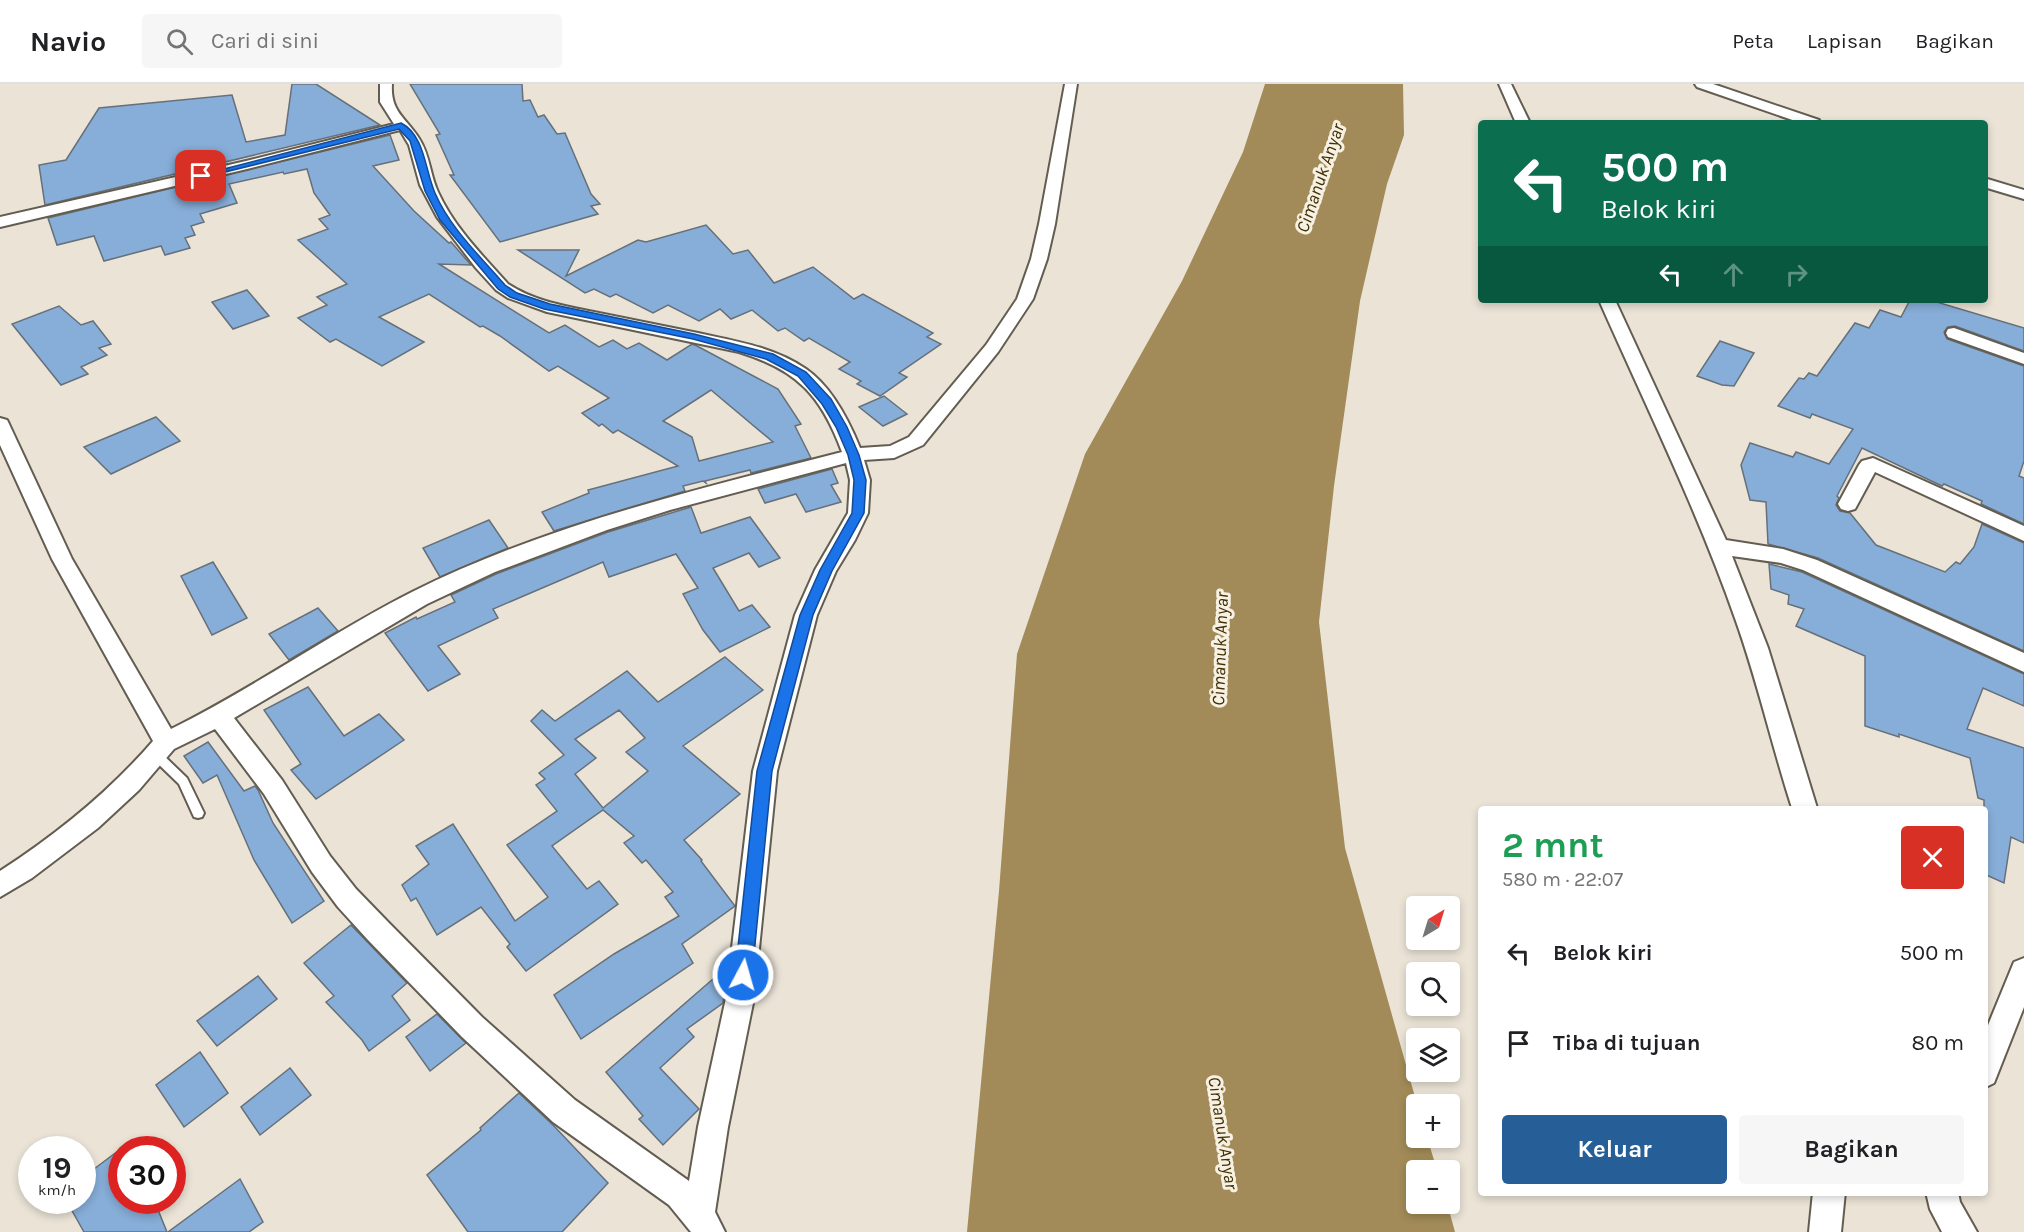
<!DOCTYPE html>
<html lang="id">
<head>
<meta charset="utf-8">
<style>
	body { margin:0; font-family:Karla,sans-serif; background:#f6f6f6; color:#202124; height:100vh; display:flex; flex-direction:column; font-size:22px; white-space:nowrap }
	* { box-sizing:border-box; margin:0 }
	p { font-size:20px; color:#757577 }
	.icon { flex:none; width:33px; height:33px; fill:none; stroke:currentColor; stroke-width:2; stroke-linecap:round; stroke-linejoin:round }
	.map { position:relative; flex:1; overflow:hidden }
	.side { position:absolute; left:1478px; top:722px; width:510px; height:390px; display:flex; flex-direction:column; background:#fff; border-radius:6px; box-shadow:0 3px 9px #0003 }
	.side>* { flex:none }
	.top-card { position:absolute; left:1478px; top:36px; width:510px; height:183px; border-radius:6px; box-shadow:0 3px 9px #0003; background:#0b6e4f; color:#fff; overflow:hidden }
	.needle { width:39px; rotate:38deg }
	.fabs { position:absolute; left:1406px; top:812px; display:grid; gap:12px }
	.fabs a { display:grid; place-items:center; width:54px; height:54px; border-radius:6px; background:#fff; box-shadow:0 3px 9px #0003; font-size:30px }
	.speed { position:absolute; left:18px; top:1052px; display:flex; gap:12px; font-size:30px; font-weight:700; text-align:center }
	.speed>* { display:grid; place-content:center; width:78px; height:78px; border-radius:50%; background:#fff; box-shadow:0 3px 9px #0003; line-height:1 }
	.speed small { font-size:15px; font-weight:400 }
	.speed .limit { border:9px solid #d22; background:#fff; color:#111 }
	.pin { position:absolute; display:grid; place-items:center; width:51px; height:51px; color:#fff; margin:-26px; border-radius:12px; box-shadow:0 3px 9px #0006 }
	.me { position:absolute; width:66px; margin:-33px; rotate:6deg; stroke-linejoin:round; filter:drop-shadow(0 0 4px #0008) }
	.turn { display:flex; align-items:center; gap:21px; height:126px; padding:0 24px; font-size:27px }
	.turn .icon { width:78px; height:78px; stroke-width:2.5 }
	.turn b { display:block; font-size:42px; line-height:51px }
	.lanes { display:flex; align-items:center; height:57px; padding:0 24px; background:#0003; justify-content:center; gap:30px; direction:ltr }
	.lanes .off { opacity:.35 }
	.round { display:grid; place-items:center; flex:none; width:63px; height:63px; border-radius:6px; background:#f6f6f6 }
	.head { display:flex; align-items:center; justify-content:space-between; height:102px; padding:0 24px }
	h1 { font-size:36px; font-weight:700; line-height:45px; color:#1e9e55 }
	.primary-button { display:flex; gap:12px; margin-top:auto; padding:12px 24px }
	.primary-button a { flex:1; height:69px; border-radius:6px; background:#265f97; color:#fff; font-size:24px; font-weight:700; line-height:69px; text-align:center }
	.primary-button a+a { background:#f6f6f6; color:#202124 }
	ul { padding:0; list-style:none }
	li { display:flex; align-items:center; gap:18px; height:90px; padding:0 24px }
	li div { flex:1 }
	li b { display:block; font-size:22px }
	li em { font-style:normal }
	header { display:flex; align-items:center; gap:36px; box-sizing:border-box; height:84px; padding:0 30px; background:#fff; border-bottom:2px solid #e0e0e0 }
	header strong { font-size:28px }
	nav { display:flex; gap:33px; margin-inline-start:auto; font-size:21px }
	.search { width:420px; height:54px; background:#f6f6f6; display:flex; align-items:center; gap:15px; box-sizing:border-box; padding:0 21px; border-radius:6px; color:#757577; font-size:22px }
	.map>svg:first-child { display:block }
	.water { fill:#a28b58 }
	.building { fill:#87aed8; stroke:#66707a; stroke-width:1.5; fill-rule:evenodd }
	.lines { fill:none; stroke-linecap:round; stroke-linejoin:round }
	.lane-casing { stroke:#635d51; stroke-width:4 }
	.street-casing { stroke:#635d51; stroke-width:4 }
	.lane { fill:#fff; fill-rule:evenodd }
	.street { fill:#fff; fill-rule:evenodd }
	.route { fill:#1a73e8; stroke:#114b97; stroke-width:1.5 }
	.labels { text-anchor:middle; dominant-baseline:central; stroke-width:6; stroke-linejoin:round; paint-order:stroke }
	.water-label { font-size:18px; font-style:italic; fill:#402f03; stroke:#f7f1e3 }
</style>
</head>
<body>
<header>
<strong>Navio</strong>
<div class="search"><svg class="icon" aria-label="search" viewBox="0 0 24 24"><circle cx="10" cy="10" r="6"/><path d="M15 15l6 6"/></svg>Cari di sini</div>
<nav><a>Peta</a><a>Lapisan</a><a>Bagikan</a></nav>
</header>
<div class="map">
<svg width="2024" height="1148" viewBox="0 0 2024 1148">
	<rect width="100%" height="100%" fill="#eae3d6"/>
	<polygon class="water" points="1265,0 1403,0 1404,51 1387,100 1360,217 1334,402 1319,538 1345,764 1417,1020 1416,1053 1427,1053 1437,1086 1416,1086 1416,1119 1447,1119 1455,1148 967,1148 999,807 1017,570 1085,370 1182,197 1243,68"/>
	<g class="building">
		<polygon points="292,0 316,0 380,41 45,121 39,81 66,76 99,24 232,11 246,58 285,51"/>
		<polygon points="410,0 522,0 523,17 530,16 538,33 544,31 557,50 565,49 591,110 600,120 591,122 598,130 500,158 450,91 454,91 436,51 440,50"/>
		<path d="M390,51L399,76L373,82L414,127L449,159L451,158L471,181L439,180L549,249L565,241L599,263L613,256L627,265L639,259L667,276L692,260L697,262L778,305L801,340L795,342L811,374L751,389L750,386L705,397L706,399L703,397L683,402L685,407L554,447L542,428L589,409L588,406L678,382L618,346L613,349L602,340L599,342L582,329L609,314L558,282L549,287L500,252L483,242L480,243L429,210L379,233L424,258L382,282L336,255L330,258L298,234L327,221L317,213L347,200L298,156L328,145L319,135L330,131L314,109L307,85L284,90L283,88L229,100L237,119L200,130L204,138L191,142L195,151L185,154L190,164L165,171L161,162L104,177L94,152L57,161L48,134ZM711,306L773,358L699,377L692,353L663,337Z"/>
		<polygon points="706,141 733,170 748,166 774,199 813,183 854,215 863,210 933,249 927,253 941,260 899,289 907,293 880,312 857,300 861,297 839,285 850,278 809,254 804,257 785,244 778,247 752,226 731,235 720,225 699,237 668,221 653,229 616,210 610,213 594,205 585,209 518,166 579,166 566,192 638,156 646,158"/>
		<polygon points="247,206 269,232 233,245 212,218"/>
		<polygon points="1910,216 1930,216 2024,244 2024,267 1955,242 1948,243 1944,248 1947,255 2024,282 2024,377 2019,392 2024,394 2024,440 1981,420 1982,417 1944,400 1942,402 1862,364 1837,412 1839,414 1836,421 1840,427 1850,429 1876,461 1945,488 1956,478 1960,480 1974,463 1982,440 2024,459 2024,567 1818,474 1768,460 1766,418 1750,416 1741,381 1750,359 1793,373 1796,368 1829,380 1853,345 1812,330 1810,334 1778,322 1799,294 1804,295 1809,289 1817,292 1855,239 1869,244 1880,226 1901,233"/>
		<polygon points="59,222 81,241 93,237 111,260 99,264 107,271 81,283 88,290 61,301 12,240"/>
		<polygon points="1720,257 1754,269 1734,302 1722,301 1697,292"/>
		<polygon points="884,312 907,330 883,342 859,323"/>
		<polygon points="156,333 180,357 111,390 84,363"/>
		<polygon points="832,385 838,399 831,401 841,418 806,428 796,410 765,419 758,405"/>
		<polygon points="691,423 701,449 750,433 780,474 759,483 749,469 713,484 739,527 752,521 770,543 720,568 703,546 683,510 698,504 676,470 609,493 603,478 493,525 498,534 438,562 460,590 428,607 385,549 416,533 417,535 455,518 451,511 496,490 608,448"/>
		<polygon points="489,436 508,464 440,493 423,464"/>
		<polygon points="213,478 247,534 212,551 181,492"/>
		<polygon points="1769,480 1802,488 2024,590 2024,622 1983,604 1967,645 2024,664 2024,759 2011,753 2004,799 1984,790 1984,716 1978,714 1970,674 1899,650 1899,653 1865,642 1865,572 1796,542 1804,525 1788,520 1789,511 1771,505"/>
		<polygon points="318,524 338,547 289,576 269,550"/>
		<path d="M725,573L763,606L683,662L740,710L684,756L702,776L701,777L735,822L682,860L693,879L581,955L554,911L614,870L679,832L665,813L673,808L646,776L642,779L624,759L634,752L603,726L552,762L587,805L599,797L618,820L526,887L507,863L510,860L481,823L437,851L416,814L411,817L402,801L429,780L416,762L453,740L515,837L548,813L507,761L557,727L536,701L545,695L539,689L564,671L531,637L542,626L555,637L627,587L658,618ZM619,626L645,654L626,668L648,687L603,724L575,690L596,674L575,655Z"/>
		<polygon points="308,603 344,652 379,630 404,656 316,715 291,686 301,680 264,626"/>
		<polygon points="208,658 244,707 255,702 258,706 273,739 324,817 292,839 254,776 217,691 203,699 184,672"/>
		<polygon points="351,841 407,899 392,912 410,936 369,967 362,956 326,918 334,912 304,879"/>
		<polygon points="721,888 726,895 723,919 687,945 694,953 660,984 699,1025 663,1061 639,1035 643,1032 606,988"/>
		<polygon points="258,892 277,915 217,962 197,937"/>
		<polygon points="437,930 466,959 430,987 406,953"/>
		<polygon points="200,968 228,1009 184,1043 156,1001"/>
		<polygon points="290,984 311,1011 260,1051 241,1023"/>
		<polygon points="519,1009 553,1041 608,1099 562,1148 468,1148 427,1091 481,1046 480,1044"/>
		<polygon points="122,1064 122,1116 154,1116 167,1148 84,1148 66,1116 82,1116 82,1094"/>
		<polygon points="240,1095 263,1138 249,1148 168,1148"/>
	</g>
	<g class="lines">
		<g class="lane-casing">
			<polygon id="lane" points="156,666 160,668 187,694 204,729 202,733 198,734 194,733 179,700 152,674 150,671 152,668"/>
		</g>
		<g class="street-casing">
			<g id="street">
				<path d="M380,0H392C390,29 407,34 420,56C430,72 430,91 438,108C454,143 482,171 508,200C534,217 564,222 594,228C629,235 663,242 698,249C735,257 774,263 806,285C832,303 849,337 860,364L890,362L909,353L986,261L1017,215L1031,175L1039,140L1065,0H1077L1055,140L1047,175L1033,215L998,268L923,361L894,374L864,376L870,396L868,429L855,456L836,487L817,531L777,687L754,914L728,1043L715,1128L725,1148H691L669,1121L553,1038L462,953L368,856L338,823L312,788L264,710L215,645L174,665L139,706L98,744L32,794L0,813V787C57,750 109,708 153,657L52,475L0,361V334L7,336L9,340L72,475L171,645C254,604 329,550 412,508C545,441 699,405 842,368C821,311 797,286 739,268L547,228L508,214L496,206L476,184L437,133L420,101L409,61L400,46L247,85L0,143V133L246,77L394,40L380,18ZM846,379L850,396L848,429L815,486L795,531L753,687L726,914L698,1043L689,1097L575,1016L482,933L388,838L356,805L330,772L282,696L234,634L427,520L495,488L607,446L670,426Z"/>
				<polygon points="1499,0 1511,0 1530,39 1516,39"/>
				<polygon points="1695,0 1713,0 1819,36 1821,39 1801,39 1697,3"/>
				<polygon points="1984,94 2024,106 2024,115 1984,103"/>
				<path d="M1599,216H1615L1726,456L1783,465L1817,476L2024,569V588L1803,486L1781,479L1732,472L1768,564L1817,724H1792C1772,662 1758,599 1736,537C1698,428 1646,322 1599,216Z"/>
				<polygon points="1954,244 2024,269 2024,280 1948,253 1946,249 1948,245"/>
				<polygon points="1873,374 2024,442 2024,457 1875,388 1855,425 1848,427 1841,425 1838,420 1859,381 1862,377"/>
				<polygon points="2024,874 2024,923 1994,999 1984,1004 1984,951 2014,878"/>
				<polygon points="1813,1108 1845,1108 1841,1148 1809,1148"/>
				<polygon points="1926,1108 1958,1108 1960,1118 1977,1148 1942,1148 1930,1125"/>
			</g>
		</g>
		<use href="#lane" class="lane"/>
		<use href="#street" class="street"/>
	</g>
	<path class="route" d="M401,39C425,51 425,87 435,109C450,144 480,172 505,201L517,209L550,220L694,250L773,270L806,288L831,315L847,343L859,371L866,396L864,429L832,487L813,531L772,687L752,891L749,897L743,899L737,897L735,891L757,687L800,531L820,486L852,429L854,396L848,371L836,343L822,320L798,292L766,275L693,255L544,225L510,213L498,205L440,136L425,107L410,57L399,45L201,94L197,92Z"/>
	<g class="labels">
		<g class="water-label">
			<text transform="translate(1320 94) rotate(-71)">Cimanuk Anyar</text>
			<text transform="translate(1220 565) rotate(-88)">Cimanuk Anyar</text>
			<text transform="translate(1223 1049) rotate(81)">Cimanuk Anyar</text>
		</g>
	</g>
</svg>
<div class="fabs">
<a><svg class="needle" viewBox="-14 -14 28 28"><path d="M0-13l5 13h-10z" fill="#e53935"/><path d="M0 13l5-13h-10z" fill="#757577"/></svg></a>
<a><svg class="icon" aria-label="search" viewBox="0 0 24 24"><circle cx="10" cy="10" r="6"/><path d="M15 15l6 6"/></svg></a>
<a><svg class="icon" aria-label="layers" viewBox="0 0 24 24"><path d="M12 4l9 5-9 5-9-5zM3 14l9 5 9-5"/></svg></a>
<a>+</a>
<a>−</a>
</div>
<div class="speed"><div>19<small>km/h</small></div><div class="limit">30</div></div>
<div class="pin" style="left:201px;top:92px;background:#d93025"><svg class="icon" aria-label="arrive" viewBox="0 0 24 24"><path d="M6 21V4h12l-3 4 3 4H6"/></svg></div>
<svg class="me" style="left:743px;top:891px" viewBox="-20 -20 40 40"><circle r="17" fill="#1a73e8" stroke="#fff" stroke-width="3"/><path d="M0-11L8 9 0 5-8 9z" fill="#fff"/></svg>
<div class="top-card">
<div class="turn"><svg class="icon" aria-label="left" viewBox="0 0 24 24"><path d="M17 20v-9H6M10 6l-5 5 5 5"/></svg><div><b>500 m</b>Belok kiri</div></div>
<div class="lanes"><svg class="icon" aria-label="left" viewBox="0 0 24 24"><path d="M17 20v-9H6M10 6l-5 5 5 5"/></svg><svg class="icon off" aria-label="ahead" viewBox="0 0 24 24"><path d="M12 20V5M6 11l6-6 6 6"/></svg><svg class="icon off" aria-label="right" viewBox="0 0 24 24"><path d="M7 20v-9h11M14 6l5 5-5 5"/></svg></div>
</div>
<section class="side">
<div class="head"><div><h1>2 mnt</h1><p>580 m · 22:07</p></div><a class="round" style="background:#d93025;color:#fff"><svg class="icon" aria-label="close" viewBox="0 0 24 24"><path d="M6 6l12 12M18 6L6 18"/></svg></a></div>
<ul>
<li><svg class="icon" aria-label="left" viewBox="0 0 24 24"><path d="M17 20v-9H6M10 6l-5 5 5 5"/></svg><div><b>Belok kiri</b></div><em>500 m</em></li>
<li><svg class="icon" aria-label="arrive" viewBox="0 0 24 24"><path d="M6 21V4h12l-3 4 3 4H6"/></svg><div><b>Tiba di tujuan</b></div><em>80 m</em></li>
</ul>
<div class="primary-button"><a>Keluar</a><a>Bagikan</a></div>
</section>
</div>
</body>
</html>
